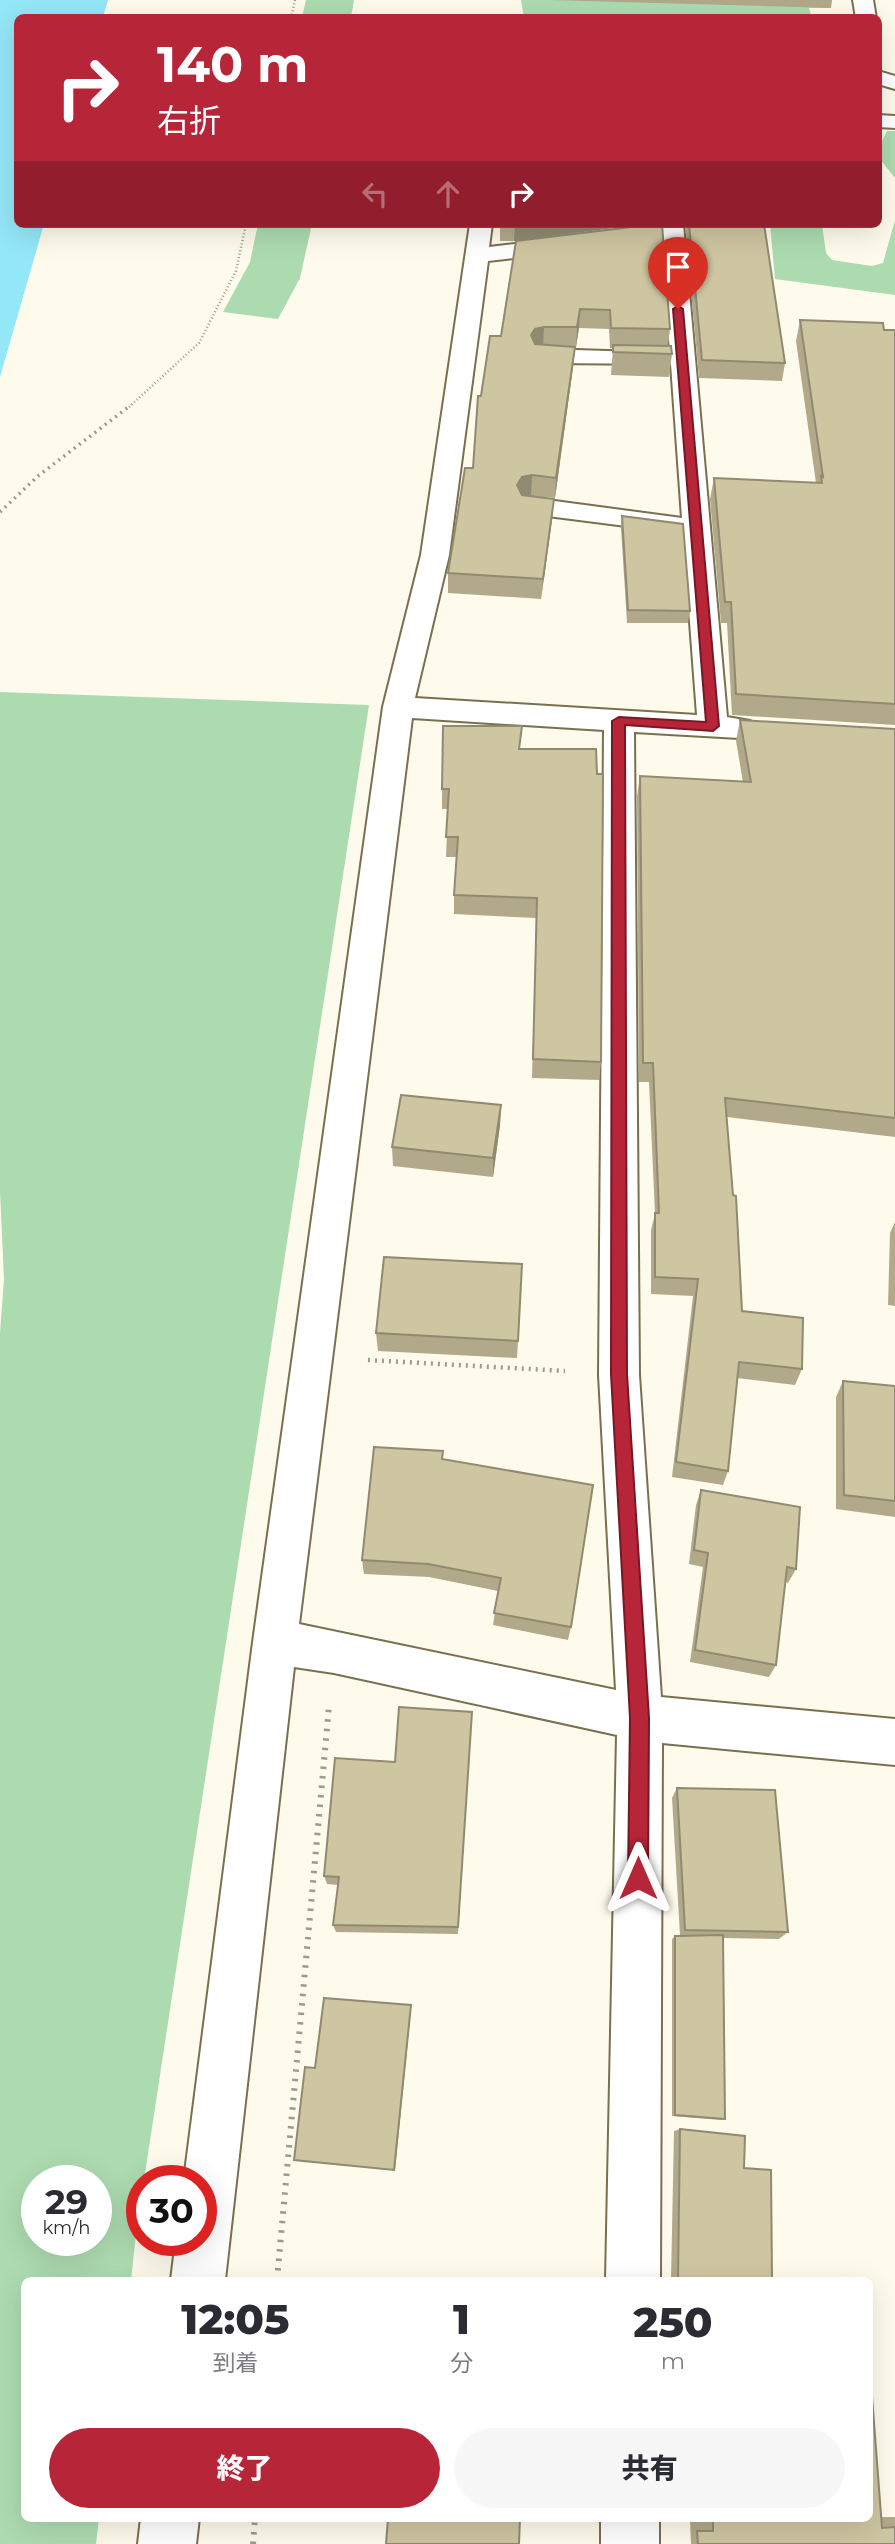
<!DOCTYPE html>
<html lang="ja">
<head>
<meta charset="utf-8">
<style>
	body { margin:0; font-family:Montserrat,"Noto Sans JP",sans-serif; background:#f7f7f7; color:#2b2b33; height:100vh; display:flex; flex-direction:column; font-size:26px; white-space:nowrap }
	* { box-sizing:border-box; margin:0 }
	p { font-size:23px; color:#7c7c81 }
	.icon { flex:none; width:38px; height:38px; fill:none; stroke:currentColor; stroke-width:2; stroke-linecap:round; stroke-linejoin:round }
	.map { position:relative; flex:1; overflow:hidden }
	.panel { position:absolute; left:21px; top:2277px; width:852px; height:245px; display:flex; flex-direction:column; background:#fff; border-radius:10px; box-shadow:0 7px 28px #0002 }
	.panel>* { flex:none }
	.top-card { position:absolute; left:14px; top:14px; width:868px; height:214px; border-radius:10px; box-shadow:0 7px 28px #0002; background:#b72539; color:#fff; overflow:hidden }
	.speed { position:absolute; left:21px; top:2165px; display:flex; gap:14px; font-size:35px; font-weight:700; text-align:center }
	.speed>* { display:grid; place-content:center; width:91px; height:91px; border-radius:50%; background:#fff; box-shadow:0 7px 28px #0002; line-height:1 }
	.speed small { font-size:18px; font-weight:400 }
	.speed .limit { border:10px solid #d22; background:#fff; color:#111 }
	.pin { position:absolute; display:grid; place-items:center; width:60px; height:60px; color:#fff; margin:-72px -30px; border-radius:50% 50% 50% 0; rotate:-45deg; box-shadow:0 0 7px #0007 }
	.pin .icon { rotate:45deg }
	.me { position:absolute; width:77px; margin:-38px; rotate:0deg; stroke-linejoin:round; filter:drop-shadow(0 0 5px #0008) }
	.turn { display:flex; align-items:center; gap:24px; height:147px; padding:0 28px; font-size:32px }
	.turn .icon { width:91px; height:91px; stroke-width:2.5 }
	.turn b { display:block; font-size:49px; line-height:60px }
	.lanes { display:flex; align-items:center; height:66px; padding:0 28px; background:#0003; justify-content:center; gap:35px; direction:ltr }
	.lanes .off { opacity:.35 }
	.eta { display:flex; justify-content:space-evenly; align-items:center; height:119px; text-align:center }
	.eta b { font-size:42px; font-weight:800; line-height:49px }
	.button { display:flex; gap:14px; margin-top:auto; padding:14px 28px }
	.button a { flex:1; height:80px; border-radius:42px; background:#b72539; color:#fff; font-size:28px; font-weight:800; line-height:80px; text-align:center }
	.button a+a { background:#f7f7f7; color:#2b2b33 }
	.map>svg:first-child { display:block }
	.green { fill:#addbb0; fill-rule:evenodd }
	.water { fill:#94e7f7 }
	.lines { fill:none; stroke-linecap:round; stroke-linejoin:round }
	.minor-casing { stroke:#78704f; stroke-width:4 }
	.path-far3 { stroke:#9e9a8c; stroke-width:2.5; stroke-dasharray:1 2.5; stroke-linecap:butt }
	.path-far2 { stroke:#9e9a8c; stroke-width:3.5; stroke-dasharray:2 4.5; stroke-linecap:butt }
	.path-far1 { stroke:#9e9a8c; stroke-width:4.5; stroke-dasharray:2 5; stroke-linecap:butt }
	.path { stroke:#9e9a8c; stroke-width:6; stroke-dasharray:2.5 7; stroke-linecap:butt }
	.minor { fill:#fff; fill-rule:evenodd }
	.wall { fill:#b1a98a }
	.shaded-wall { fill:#908a71 }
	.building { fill:#cec5a1; stroke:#908a71; stroke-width:2 }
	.route { fill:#b72539; stroke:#771825; stroke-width:2 }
</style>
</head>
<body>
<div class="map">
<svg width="895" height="2544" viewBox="0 0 895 2544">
	<rect width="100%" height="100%" fill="#fefbec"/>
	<g class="green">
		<polygon points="306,0 354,0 351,17 302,17"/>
		<polygon points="521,0 830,0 831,8 809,8 812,18 524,18"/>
		<polygon points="887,131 895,131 895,178 879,158 881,143"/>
		<polygon points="895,220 895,295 775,279 770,224 822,224 826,253 832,260 872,266 883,263"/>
		<polygon points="258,224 312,224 300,278 278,319 223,312 250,262"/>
		<path d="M0,692L369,705L144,2180H142L131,2280H24V2518H99L96,2544H0V1333L4,1279L0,1192ZM37,2180H96V2240H37Z"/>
	</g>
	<polygon class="water" points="0,0 108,0 103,17 18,18 18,224 44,224 0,377"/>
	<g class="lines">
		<g class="minor-casing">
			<g id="minor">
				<polygon points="853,0 873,0 876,18 856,18"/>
				<polygon points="878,71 895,76 895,89 878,84"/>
				<polygon points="878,115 895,116 895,128 878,127"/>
				<path d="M470,224H492L489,247L565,238L573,240L577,245L573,250L565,252L488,261L449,555L415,698L697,715L683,529L673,532L532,514L522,512L518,506L522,500L532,498L682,518L671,364L544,363L535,361L532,356L535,351L544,349L670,353L661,224H683L727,717L750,721L754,728L750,735L739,738L634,732L639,1375L661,1697L895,1719V1765L662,1743L660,2280H606L617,1735L334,1673L294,1667L225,2280H171L176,2240H201V2180H184L253,1642L383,707L421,555ZM412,718L604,730L599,1375L616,1690L299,1624Z"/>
				<polygon points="141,2518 199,2518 196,2544 138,2544"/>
				<rect x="601" y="2518" width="58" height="26"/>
			</g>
		</g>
		<g class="path-far3">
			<polyline points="291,18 295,0"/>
			<polyline points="129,407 199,343 236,271 246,224"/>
		</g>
		<polyline class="path-far2" points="0,512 38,476 131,405"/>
		<polyline class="path-far1" points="368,1360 565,1371"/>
		<g class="path">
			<polyline points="277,2280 329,1706"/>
			<polyline points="253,2544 255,2518"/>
		</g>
		<use href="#minor" class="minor"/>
	</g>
	<g class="wall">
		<polygon points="549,0 832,0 831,8"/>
		<polygon points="500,224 642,224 540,238 670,329 668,346 672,354 669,377 611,375 613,348 610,348 609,329 579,328 576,347 575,347 573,367 555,498 530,496 554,499 552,519 541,599 448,593 448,573 473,468 481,396 501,336 516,241 500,241"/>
		<polygon points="685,224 764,224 785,363 782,381 699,378"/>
		<polygon points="800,320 895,330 895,725 732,715 727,623 721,623 710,499 714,478 816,483 796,341"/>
		<polygon points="622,516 690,611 688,623 627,623 621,528"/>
		<polygon points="740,720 895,729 895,1137 727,1117 742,1311 802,1369 795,1385 737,1378 728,1471 723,1485 672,1477 693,1296 651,1294 651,1230 655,1214 649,1082 639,1082 637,796 640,776 743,782 736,741"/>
		<polygon points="521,749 601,1062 599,1080 532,1078 536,918 454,914 454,895 457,857 446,857 448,809 442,809 442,789"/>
		<polygon points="501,1105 500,1125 493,1177 393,1166 392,1147"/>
		<polygon points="895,1222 895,1306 888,1305 890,1233"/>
		<polygon points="376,1333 518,1341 517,1358 378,1351"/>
		<polygon points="843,1381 895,1386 895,1517 836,1509 836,1397"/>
		<polygon points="443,1451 443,1459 571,1627 568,1640 493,1625 498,1591 429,1577 364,1574 362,1560"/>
		<polygon points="701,1490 796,1569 788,1583 785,1582 776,1665 769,1677 690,1662 703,1567 689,1564 696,1505"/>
		<polygon points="472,1712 458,1934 336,1932 333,1925 338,1885 327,1884 324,1876 395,1762"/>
		<polygon points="677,1788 788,1932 779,1939 723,1938 725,2119 721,2120 672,2116 672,1939 675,1936 680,1935 672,1798"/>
		<polygon points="680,2129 744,2168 772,2280 671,2280 674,2131"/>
		<polygon points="895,2517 895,2544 691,2544 690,2521 705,2521 705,2518"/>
	</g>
	<g class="shaded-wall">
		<polygon points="515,224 642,224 514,241"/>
		<polygon points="580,309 579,328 576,347 577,327"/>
		<polygon points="544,327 543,346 534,348 531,335 535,329"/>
		<polygon points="575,347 573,367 555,498 556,478"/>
		<polygon points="532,475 531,495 521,497 517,485 522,477"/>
		<polygon points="554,499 552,519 541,599 543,579"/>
		<polygon points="501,1105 500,1125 493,1177 493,1158"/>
		<polygon points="411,2005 411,2009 395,2171 394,2170"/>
	</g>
	<g class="building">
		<polygon points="656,224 662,224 670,329 611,328 610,310 580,309 577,327 544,327 535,329 531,335 535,344 575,347 556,478 532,475 522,477 517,485 522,495 554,499 543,579 448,573 465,468 473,468 478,396 481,396 490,336 501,336 516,241"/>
		<polygon points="689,224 764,224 785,363 702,360"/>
		<polygon points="800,320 883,323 884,330 895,330 895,704 736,694 731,602 725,602 714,478 822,483 821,476 823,477"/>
		<polygon points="613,345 671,346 672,354 613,352"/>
		<polygon points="622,516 683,524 690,611 628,610"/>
		<polygon points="740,720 895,729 895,1118 725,1098 733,1195 736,1196 742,1311 803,1318 802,1369 739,1362 728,1471 676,1462 698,1279 655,1277 655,1213 659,1213 653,1063 643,1063 640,776 751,782"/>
		<polygon points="443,726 522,726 519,749 596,749 597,774 603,774 601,1062 533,1059 537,898 454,895 458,837 446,837 449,789 442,789"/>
		<polygon points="401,1095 501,1105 493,1158 392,1147"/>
		<polygon points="384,1257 522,1264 518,1341 376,1333"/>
		<polygon points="843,1381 895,1386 895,1501 844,1495"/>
		<polygon points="374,1447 443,1451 442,1459 593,1485 571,1627 494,1613 501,1578 428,1564 362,1560"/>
		<polygon points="701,1490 800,1507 796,1569 787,1567 776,1665 695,1650 708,1553 694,1550"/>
		<polygon points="399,1707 472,1712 458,1927 333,1925 339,1877 324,1876 335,1758 395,1762"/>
		<polygon points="677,1788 775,1790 788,1932 685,1930"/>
		<polygon points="723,1935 725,2119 675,2115 675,1936"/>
		<polygon points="324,1998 411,2005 394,2170 294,2160 305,2067 315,2068"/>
		<polygon points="680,2129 745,2136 744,2168 771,2170 772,2280 678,2280"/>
		<polygon points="870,2370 882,2528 895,2527 895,2544 698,2544 697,2531 713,2531 713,2518 870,2518"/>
		<polygon points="388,2518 520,2518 519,2544 386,2544"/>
	</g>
	<polygon class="route" points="678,306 683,309 719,726 713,731 625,725 627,1374 649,1718 648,1878 645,1885 638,1888 631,1885 628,1878 630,1718 611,1374 612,721 619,717 706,722 673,309"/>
</svg>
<div class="speed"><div>29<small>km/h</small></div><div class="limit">30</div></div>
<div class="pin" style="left:678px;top:309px;background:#d93025"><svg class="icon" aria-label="arrive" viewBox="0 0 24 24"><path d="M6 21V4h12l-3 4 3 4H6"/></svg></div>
<svg class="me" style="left:638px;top:1878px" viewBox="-20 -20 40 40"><path d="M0-17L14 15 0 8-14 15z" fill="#b72539" stroke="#fff" stroke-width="4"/></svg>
<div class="top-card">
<div class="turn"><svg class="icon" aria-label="right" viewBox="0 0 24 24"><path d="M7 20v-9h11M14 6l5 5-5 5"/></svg><div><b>140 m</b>右折</div></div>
<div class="lanes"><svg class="icon off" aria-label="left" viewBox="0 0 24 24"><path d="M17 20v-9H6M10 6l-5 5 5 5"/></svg><svg class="icon off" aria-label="ahead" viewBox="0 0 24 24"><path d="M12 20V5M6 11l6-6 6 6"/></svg><svg class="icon" aria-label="right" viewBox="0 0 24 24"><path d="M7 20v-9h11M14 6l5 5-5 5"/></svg></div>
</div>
<section class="panel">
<div class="eta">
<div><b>12:05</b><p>到着</p></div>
<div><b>1</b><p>分</p></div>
<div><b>250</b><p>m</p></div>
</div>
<div class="button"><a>終了</a><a>共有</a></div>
</section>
</div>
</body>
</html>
